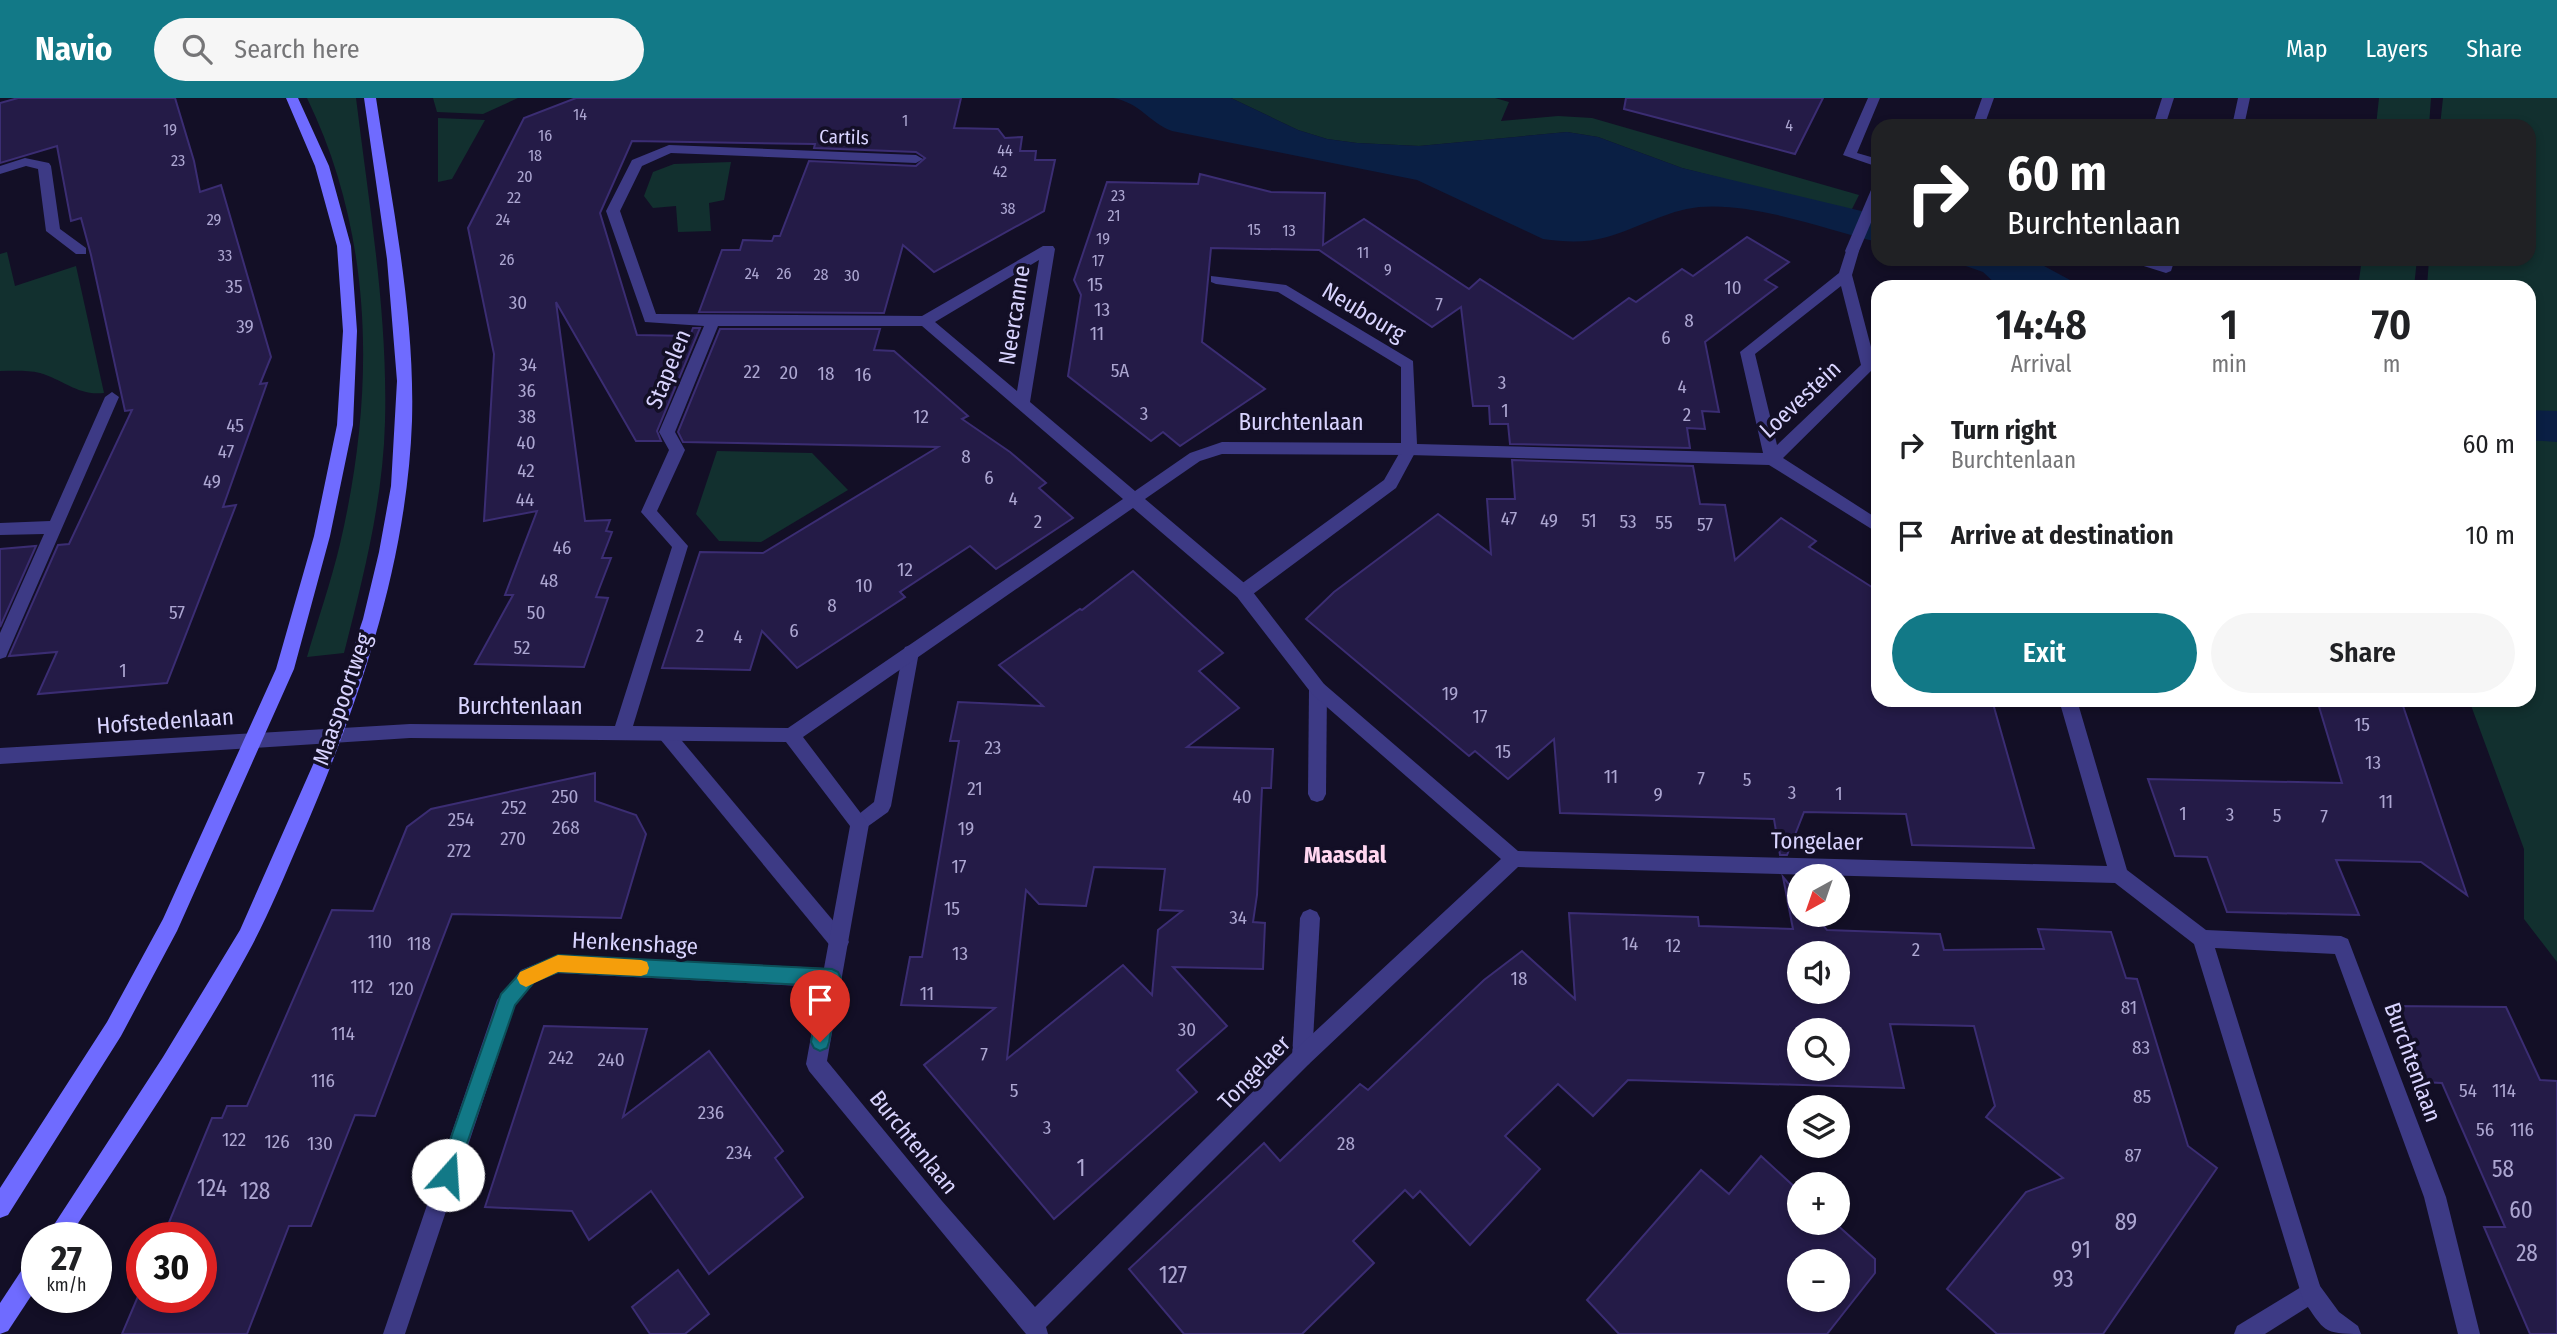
<!DOCTYPE html>
<html lang="en">
<head>
<meta charset="utf-8">
<style>
	body { margin:0; font-family:"Fira Sans Condensed",sans-serif; background:#f6f6f6; color:#202124; height:100vh; display:flex; flex-direction:column; font-size:26px; white-space:nowrap }
	* { box-sizing:border-box; margin:0 }
	p { font-size:23px; color:#757577 }
	.icon { flex:none; width:38px; height:38px; fill:none; stroke:currentColor; stroke-width:2; stroke-linecap:round; stroke-linejoin:round }
	.map { position:relative; flex:1; overflow:hidden }
	.side { position:absolute; left:1871px; top:182px; width:665px; height:427px; display:flex; flex-direction:column; background:#fff; border-radius:21px; box-shadow:0 4px 10px #0003 }
	.side>* { flex:none }
	.top-card { position:absolute; left:1871px; top:21px; width:665px; height:147px; border-radius:21px; box-shadow:0 4px 10px #0003; background:#202124; color:#fff; overflow:hidden }
	.needle { width:46px; rotate:220deg }
	.controls { position:absolute; left:1787px; top:766px; display:grid; gap:14px }
	.controls a { display:grid; place-items:center; width:63px; height:63px; border-radius:50%; background:#fff; box-shadow:0 4px 10px #0003; font-size:35px }
	.speed { position:absolute; left:21px; top:1124px; display:flex; gap:14px; font-size:35px; font-weight:700; text-align:center }
	.speed>* { display:grid; place-content:center; width:91px; height:91px; border-radius:50%; background:#fff; box-shadow:0 4px 10px #0003; line-height:1 }
	.speed small { font-size:18px; font-weight:400 }
	.speed .limit { border:10px solid #d22; background:#fff; color:#111 }
	.pin { position:absolute; display:grid; place-items:center; width:60px; height:60px; color:#fff; margin:-72px -30px; border-radius:50% 50% 50% 0; rotate:-45deg; box-shadow:0 0 7px #0007 }
	.pin .icon { rotate:45deg }
	.me { position:absolute; width:77px; margin:-38px; rotate:19deg; stroke-linejoin:round; filter:drop-shadow(0 0 5px #0008) }
	.turn { display:flex; align-items:center; gap:24px; height:147px; padding:0 21px; font-size:32px }
	.turn .icon { width:91px; height:91px; stroke-width:2.5 }
	.turn b { display:block; font-size:49px; line-height:60px }
	.eta { display:flex; justify-content:space-evenly; align-items:center; height:119px; text-align:center }
	.eta b { font-size:42px; font-weight:600; line-height:49px }
	.action { display:flex; gap:14px; margin-top:auto; padding:14px 21px }
	.action a { flex:1; height:80px; border-radius:42px; background:#127987; color:#fff; font-size:28px; font-weight:600; line-height:80px; text-align:center }
	.action a+a { background:#f6f6f6; color:#202124 }
	ul { padding:0; list-style:none }
	li { display:flex; align-items:center; gap:21px; height:91px; padding:0 21px }
	li div { flex:1 }
	li b { display:block; font-size:26px }
	li em { font-style:normal }
	header { display:flex; align-items:center; gap:42px; box-sizing:border-box; height:98px; padding:0 35px; background:#127987; color:#fff }
	header strong { font-size:33px }
	nav { display:flex; gap:38px; margin-inline-start:auto; font-size:24px }
	.search { width:490px; height:63px; background:#f6f6f6; display:flex; align-items:center; gap:18px; box-sizing:border-box; padding:0 24px; border-radius:38px; color:#757577; font-size:26px }
	.map>svg:first-child { display:block }
	.green { fill:#12302f }
	.water { fill:#0a1f44 }
	.building { fill:#241b47; stroke:#3b2d73; stroke-width:2; fill-rule:evenodd }
	.lines { fill:none; stroke-linecap:round; stroke-linejoin:round }
	.service { fill:#3d3a85; fill-rule:evenodd }
	.pedestrian { fill:#3d3a85; fill-rule:evenodd }
	.minor { fill:#3d3a85; fill-rule:evenodd }
	.secondary { fill:#6f6bff; fill-rule:evenodd }
	.route { fill:#127987; stroke:#0c4f58; stroke-width:2 }
	.slow { fill:#f59e0b }
	.labels { text-anchor:middle; dominant-baseline:central; stroke-width:7; stroke-linejoin:round; paint-order:stroke }
	.far-number-label { font-size:16px; fill:#aca6d1 }
	.far-street-label { font-size:19px; fill:#d9d4ff; stroke:#130f26 }
	.number-label { font-size:19px; fill:#aca6d1 }
	.street-label { font-size:23px; fill:#d9d4ff; stroke:#130f26 }
	.near-number-label { font-size:23px; fill:#aca6d1 }
	.neighbourhood-label { font-size:24px; font-weight:bold; fill:#ffd6f0; stroke:#130f26 }
</style>
</head>
<body>
<header>
<strong>Navio</strong>
<div class="search"><svg class="icon" aria-label="search" viewBox="0 0 24 24"><circle cx="10" cy="10" r="6"/><path d="M15 15l6 6"/></svg>Search here</div>
<nav><a>Map</a><a>Layers</a><a>Share</a></nav>
</header>
<div class="map">
<svg width="2557" height="1236" viewBox="0 0 2557 1236">
	<rect width="100%" height="100%" fill="#130f26"/>
	<g class="green">
		<path d="M307,0H356C369,107 388,216 385,324C383,403 363,480 344,555L307,559C318,521 331,484 340,446C375,296 375,140 307,0Z"/>
		<polygon points="433,0 518,0 483,16 437,14"/>
		<polygon points="1231,0 1495,0 1509,4 1501,23 1558,18 1592,20 1859,97 1851,113 1682,70 1598,39 1567,34 1419,48 1357,45 1327,41 1298,32"/>
		<polygon points="2379,0 2431,0 2429,28 2376,28"/>
		<polygon points="2443,0 2557,0 2557,864 2524,821 2524,751 2469,602 2529,602 2529,189 2427,189 2429,161 2529,161 2529,28 2440,28"/>
		<polygon points="438,20 485,22 452,81 438,84"/>
		<polygon points="731,64 724,102 709,105 711,133 678,134 676,108 653,110 644,98 653,74 674,66"/>
		<path d="M7,154L15,188L76,168L104,295C78,298 64,282 40,275C27,272 13,273 0,273V156Z"/>
		<polygon points="2362,161 2417,161 2414,189 2358,189"/>
		<polygon points="717,353 812,355 848,392 761,444 719,443 696,416"/>
	</g>
	<g class="water">
		<path d="M1113,0H1231L1298,32L1327,41L1357,45L1419,48L1567,34L1598,39L1682,70L1878,117V144C1824,131 1754,104 1699,109C1665,113 1639,130 1607,139C1586,145 1565,144 1543,141L1417,82L1172,33C1148,24 1141,5 1113,0Z"/>
		<polygon points="1946,161 2031,161 2083,189 1999,189 1983,174"/>
		<polygon points="2529,312 2557,313 2557,344 2529,342"/>
	</g>
	<g class="building">
		<polygon points="18,0 175,0 194,63 200,94 221,87 271,259 260,286 267,285 223,409 236,407 167,585 38,596 57,554 9,558 58,447 69,446 132,312 125,313 91,157 81,120 71,123 57,48 0,65 0,5"/>
		<polygon points="576,0 961,0 954,30 998,31 1005,40 1022,39 1020,53 1036,53 1035,62 1055,62 1044,113 934,174 903,147 884,215 699,214 722,152 740,152 743,142 772,143 774,138 780,138 809,63 916,68 925,60 916,54 814,50 815,46 632,43 600,115 637,237 690,238 693,230 700,230 657,333 661,343 636,343 556,204 585,423 610,422 606,433 612,434 602,460 611,460 596,499 608,500 584,569 475,566 513,497 505,497 537,413 484,423 494,256 468,130 524,20"/>
		<polygon points="1626,0 1823,0 1795,56 1624,11"/>
		<polygon points="1200,76 1271,94 1325,95 1323,147 1364,121 1469,191 1480,181 1573,241 1629,200 1636,204 1682,171 1693,178 1747,139 1789,164 1765,182 1777,189 1705,244 1719,314 1702,313 1705,331 1687,330 1690,350 1510,346 1508,326 1490,326 1489,308 1473,308 1461,209 1432,229 1319,152 1211,150 1202,244 1265,291 1180,348 1163,334 1151,343 1068,278 1081,197 1074,182 1107,84 1198,86"/>
		<polygon points="720,231 880,231 874,252 894,253 968,318 962,321 1010,354 1046,385 1039,390 1073,420 996,471 970,448 900,494 905,499 797,570 762,533 750,572 662,570 700,454 763,455 938,349 683,344 678,334"/>
		<polygon points="1512,362 1693,368 1700,406 1725,407 1735,462 1781,420 1816,443 1809,449 1878,493 1878,602 1992,602 2034,750 1912,747 1906,716 1804,714 1787,757 1780,757 1774,721 1560,715 1554,641 1508,681 1475,653 1469,658 1306,521 1334,494 1438,416 1491,456 1487,401 1515,401"/>
		<polygon points="36,448 0,529 0,451"/>
		<path d="M1133,473L1223,555L1199,573L1239,610L1187,649L1273,651L1271,690H1262L1257,797L1253,824L1265,825L1263,871L1173,869L1227,928L1177,972L1197,994L1054,1121L924,967L995,910L901,907L910,859H922L959,643H950L958,604L1043,608L999,567L1080,511L1082,512ZM1094,769L1165,771L1160,812L1182,813L1158,832L1152,897L1123,867L1007,961L1026,792L1039,806L1086,808Z"/>
		<polygon points="2317,602 2401,602 2467,797 2421,764 2336,762 2359,817 2227,814 2207,759 2175,758 2148,681 2342,685"/>
		<polygon points="595,675 595,703 636,717 646,736 621,820 452,816 375,1018 355,1017 311,1128 289,1128 247,1236 122,1236 142,1189 142,1199 201,1199 201,1139 163,1139 212,1020 222,1020 227,1008 247,1008 332,812 373,813 407,729 431,711"/>
		<path d="M1783,779L1799,798V817H1815L1827,832L1940,836L1944,852L2044,851L2038,831L2111,834L2126,880L2137,881L2188,1048L2217,1070L2103,1236H1997L1947,1191L2026,1094L2063,1080L1986,1019L1995,1008L1974,928L1890,926L1904,990L1628,982L1593,1018L1558,986L1505,1038L1540,1071L1470,1147L1420,1093L1413,1100L1405,1092L1353,1143L1374,1165L1302,1236H1184L1129,1171L1264,1045L1280,1063L1360,986L1368,992L1484,882L1522,853L1575,901L1569,815L1698,819L1699,828L1793,831ZM1799,856H1838V894H1799ZM1799,933H1838V971H1799Z"/>
		<polygon points="2388,908 2506,909 2540,982 2557,983 2557,1236 2530,1236 2484,1129 2505,1129 2442,985 2421,984"/>
		<polygon points="544,928 647,931 623,1019 709,953 783,1053 775,1060 803,1099 709,1176 651,1093 589,1142 572,1113 485,1109"/>
		<path d="M1761,1058L1799,1093V1125H1835L1875,1161V1175L1827,1236H1619L1587,1202L1701,1072L1729,1096ZM1799,1164H1838V1202H1799Z"/>
		<polygon points="678,1172 709,1216 685,1236 650,1236 632,1209"/>
	</g>
	<g class="lines">
		<g class="service">
			<polygon points="2162,0 2174,0 2165,28 2153,28"/>
			<polygon points="112,294 119,299 8,554 6,559 0,561 0,535 44,436 0,437 0,425 50,423 105,299"/>
			<polygon points="1409,345 1417,351 1396,390 1249,499 1237,499 1235,494 1237,489 1384,382 1404,347"/>
			<polygon points="911,547 917,549 919,554 891,708 888,714 860,734 854,732 851,726 854,720 874,704 903,554 905,549"/>
			<polygon points="1318,584 1324,586 1327,591 1326,696 1323,702 1317,704 1311,702 1308,696 1309,591 1312,586"/>
			<polygon points="666,629 672,631 846,838 849,844 846,850 839,853 832,850 660,641 657,636 660,631"/>
			<polygon points="1310,811 1317,814 1320,820 1312,959 1309,966 1302,969 1295,966 1292,959 1300,820 1303,814"/>
			<polygon points="2311,1183 2319,1186 2322,1194 2319,1202 2265,1236 2234,1236 2237,1228"/>
		</g>
		<g class="pedestrian">
			<polygon points="1982,0 1994,0 1984,28 1972,28"/>
			<polygon points="1878,88 1878,108 1859,153 1857,156 1847,156 1845,153 1871,92"/>
		</g>
		<g class="minor">
			<polygon points="1868,0 1880,0 1857,55 1878,61 1878,69 1843,57"/>
			<polygon points="2238,0 2250,0 2244,28 2232,28"/>
			<path d="M669,47L916,57L923,61L916,65L671,55L642,68L620,113L656,216L922,218L1043,148H1053L1055,151L1030,304L1135,393L1190,355L1222,344L1401,345V269L1278,194L1216,186L1211,184V178L1286,187L1413,263L1417,346L1763,355L1740,254L1839,175L1847,150H1857L1859,153L1852,177L1876,268L1783,360L1878,421V435L1769,367L1409,357L1222,356L1200,363L1145,401L1249,489L1324,586L1518,753L2107,768L2059,602H2077L2127,772L2206,832L2341,838L2348,841L2446,1099L2480,1236H2458L2424,1099L2335,856L2215,850L2320,1188L2339,1214L2358,1228L2361,1236C2322,1236 2325,1233 2303,1202L2194,846L2115,785L1518,769L1309,966L1046,1229L1048,1236H1026L809,973L806,966L820,889L558,875L535,884L515,907L405,1236H383L497,902L521,872L558,857L824,870L850,728L786,644L410,640L0,666V650L410,626L615,628L672,449L641,414L669,352L659,334L704,228L645,224L606,113L632,62ZM1039,162L1017,293L935,224ZM1841,188L1861,267L1777,347L1755,256ZM718,228H922L1123,401L788,630L633,628L688,448L657,413L685,352L675,334ZM1133,410L1237,499L1312,596L1501,761L1295,952L1035,1209L942,1103L827,963L869,726L803,639Z"/>
			<polygon points="25,60 49,65 51,68 60,131 86,150 86,156 76,156 46,133 38,71 26,68 0,76 0,68"/>
			<polygon points="2129,161 2160,164 2161,161 2175,161 2171,173 2166,175 2131,164"/>
		</g>
		<g class="secondary">
			<polygon points="286,0 298,0 329,68 351,148 357,233 353,327 330,438 294,571 177,833 121,938 8,1117 0,1120 0,1090 107,924 163,821 276,571 314,438 337,327 343,233 337,148 315,68"/>
			<path d="M364,0H376C392,106 415,215 412,323C407,467 357,611 300,742C284,779 268,818 249,853C195,952 131,1045 69,1139H46L163,959L240,832L319,653L363,521L379,454L391,388L397,283L387,161Z"/>
			<polygon points="37,1158 37,1189 8,1233 0,1236 0,1205 29,1161"/>
		</g>
	</g>
	<polygon class="route" points="558,857 832,871 838,874 841,880 829,944 827,950 820,953 814,950 811,944 822,888 558,874 534,884 515,907 454,1083 448,1086 441,1083 438,1077 501,896 522,873"/>
	<polygon class="slow" points="558,857 641,862 647,864 649,870 647,876 641,878 558,874 526,889 520,886 517,880 520,874"/>
	<g class="labels">
		<g class="far-number-label">
			<text x="580" y="16">14</text>
			<text x="905" y="22">1</text>
			<text x="1789" y="27">4</text>
			<text x="170" y="31">19</text>
			<text x="545" y="37">16</text>
			<text x="1005" y="52">44</text>
			<text x="535" y="57">18</text>
			<text x="178" y="62">23</text>
			<text x="1000" y="73">42</text>
			<text x="525" y="78">20</text>
			<text x="1118" y="97">23</text>
			<text x="514" y="99">22</text>
			<text x="1008" y="110">38</text>
			<text x="1114" y="117">21</text>
			<text x="214" y="121">29</text>
			<text x="503" y="121">24</text>
			<text x="1254" y="131">15</text>
			<text x="1289" y="132">13</text>
			<text x="1103" y="140">19</text>
			<text x="1363" y="154">11</text>
			<text x="225" y="157">33</text>
			<text x="507" y="161">26</text>
			<text x="1098" y="162">17</text>
			<text x="1388" y="171">9</text>
			<text x="752" y="175">24</text>
			<text x="784" y="175">26</text>
			<text x="821" y="176">28</text>
			<text x="852" y="177">30</text>
		</g>
		<g class="far-street-label">
			<text transform="translate(844 39) rotate(2)">Cartils</text>
		</g>
		<g class="number-label">
			<text x="1095" y="186">15</text>
			<text x="234" y="188">35</text>
			<text x="1733" y="189">10</text>
			<text x="518" y="204">30</text>
			<text x="1439" y="206">7</text>
			<text x="1102" y="211">13</text>
			<text x="1689" y="222">8</text>
			<text x="245" y="228">39</text>
			<text x="1097" y="235">11</text>
			<text x="1666" y="239">6</text>
			<text x="528" y="266">34</text>
			<text x="1120" y="272">5A</text>
			<text x="752" y="273">22</text>
			<text x="789" y="274">20</text>
			<text x="826" y="275">18</text>
			<text x="863" y="276">16</text>
			<text x="1502" y="284">3</text>
			<text x="1682" y="288">4</text>
			<text x="527" y="292">36</text>
			<text x="1505" y="312">1</text>
			<text x="1144" y="315">3</text>
			<text x="1687" y="316">2</text>
			<text x="527" y="318">38</text>
			<text x="921" y="318">12</text>
			<text x="235" y="327">45</text>
			<text x="526" y="344">40</text>
			<text x="226" y="353">47</text>
			<text x="966" y="358">8</text>
			<text x="526" y="372">42</text>
			<text x="989" y="379">6</text>
			<text x="212" y="383">49</text>
			<text x="1013" y="400">4</text>
			<text x="525" y="401">44</text>
			<text x="1509" y="420">47</text>
			<text x="1549" y="422">49</text>
			<text x="1589" y="422">51</text>
			<text x="1038" y="423">2</text>
			<text x="1628" y="423">53</text>
			<text x="1664" y="424">55</text>
			<text x="1705" y="426">57</text>
			<text x="562" y="449">46</text>
			<text x="905" y="471">12</text>
			<text x="549" y="482">48</text>
			<text x="864" y="487">10</text>
			<text x="832" y="507">8</text>
			<text x="177" y="514">57</text>
			<text x="536" y="514">50</text>
			<text x="794" y="532">6</text>
			<text x="700" y="537">2</text>
			<text x="738" y="538">4</text>
			<text x="522" y="549">52</text>
			<text x="123" y="572">1</text>
			<text x="1450" y="595">19</text>
			<text x="1480" y="618">17</text>
			<text x="2362" y="626">15</text>
			<text x="993" y="649">23</text>
			<text x="1503" y="653">15</text>
			<text x="2373" y="664">13</text>
			<text x="1611" y="678">11</text>
			<text x="1701" y="680">7</text>
			<text x="1747" y="681">5</text>
			<text x="975" y="690">21</text>
			<text x="1792" y="694">3</text>
			<text x="1839" y="695">1</text>
			<text x="1658" y="696">9</text>
			<text x="565" y="698">250</text>
			<text x="1242" y="698">40</text>
			<text x="2386" y="703">11</text>
			<text x="514" y="709">252</text>
			<text x="2183" y="715">1</text>
			<text x="2230" y="716">3</text>
			<text x="2277" y="717">5</text>
			<text x="2324" y="718">7</text>
			<text x="461" y="721">254</text>
			<text x="566" y="729">268</text>
			<text x="966" y="730">19</text>
			<text x="513" y="740">270</text>
			<text x="459" y="752">272</text>
			<text x="959" y="768">17</text>
			<text x="952" y="810">15</text>
			<text x="1238" y="819">34</text>
			<text x="380" y="843">110</text>
			<text x="419" y="845">118</text>
			<text x="1630" y="845">14</text>
			<text x="1673" y="847">12</text>
			<text x="1916" y="851">2</text>
			<text x="960" y="855">13</text>
			<text x="1519" y="880">18</text>
			<text x="362" y="888">112</text>
			<text x="401" y="890">120</text>
			<text x="927" y="895">11</text>
			<text x="2129" y="909">81</text>
			<text x="1187" y="931">30</text>
			<text x="343" y="935">114</text>
			<text x="2141" y="949">83</text>
			<text x="984" y="956">7</text>
			<text x="561" y="959">242</text>
			<text x="611" y="961">240</text>
			<text x="323" y="982">116</text>
			<text x="1014" y="992">5</text>
			<text x="2468" y="992">54</text>
			<text x="2504" y="992">114</text>
			<text x="2142" y="998">85</text>
			<text x="711" y="1014">236</text>
			<text x="1047" y="1029">3</text>
			<text x="2485" y="1031">56</text>
			<text x="2522" y="1031">116</text>
			<text x="234" y="1041">122</text>
			<text x="277" y="1043">126</text>
			<text x="320" y="1045">130</text>
			<text x="1346" y="1045">28</text>
			<text x="739" y="1054">234</text>
			<text x="2133" y="1057">87</text>
		</g>
		<g class="street-label">
			<text transform="translate(1364 214) rotate(31)">Neubourg</text>
			<text transform="translate(1014 217) rotate(-81)">Neercanne</text>
			<text transform="translate(668 271) rotate(-68)">Stapelen</text>
			<text transform="translate(1800 301) rotate(-43)">Loevestein</text>
			<text x="1301" y="324">Burchtenlaan</text>
			<text transform="translate(342 601) rotate(-71)">Maaspoortweg</text>
			<text x="520" y="608">Burchtenlaan</text>
			<text transform="translate(165 623) rotate(-4)">Hofstedenlaan</text>
			<text transform="translate(1817 743) rotate(1)">Tongelaer</text>
			<text transform="translate(635 845) rotate(3)">Henkenshage</text>
			<text transform="translate(2413 964) rotate(70)">Burchtenlaan</text>
			<text transform="translate(1254 974) rotate(-46)">Tongelaer</text>
			<text transform="translate(914 1044) rotate(51)">Burchtenlaan</text>
		</g>
		<g class="near-number-label">
			<text x="1081" y="1070">1</text>
			<text x="2503" y="1071">58</text>
			<text x="212" y="1090">124</text>
			<text x="255" y="1093">128</text>
			<text x="2521" y="1112">60</text>
			<text x="2126" y="1124">89</text>
			<text x="2081" y="1152">91</text>
			<text x="2527" y="1155">28</text>
			<text x="1173" y="1177">127</text>
			<text x="2063" y="1181">93</text>
		</g>
		<g class="neighbourhood-label">
			<text x="1345" y="757">Maasdal</text>
		</g>
	</g>
</svg>
<div class="controls">
<a><svg class="needle" viewBox="-14 -14 28 28"><path d="M0-13l5 13h-10z" fill="#e53935"/><path d="M0 13l5-13h-10z" fill="#757577"/></svg></a>
<a><svg class="icon" aria-label="sound" viewBox="0 0 24 24"><path d="M4 9h4l5-4v14l-5-4H4zM17 9q2 3 0 6"/></svg></a>
<a><svg class="icon" aria-label="search" viewBox="0 0 24 24"><circle cx="10" cy="10" r="6"/><path d="M15 15l6 6"/></svg></a>
<a><svg class="icon" aria-label="layers" viewBox="0 0 24 24"><path d="M12 4l9 5-9 5-9-5zM3 14l9 5 9-5"/></svg></a>
<a>+</a>
<a>−</a>
</div>
<div class="speed"><div>27<small>km/h</small></div><div class="limit">30</div></div>
<div class="pin" style="left:820px;top:944px;background:#d93025"><svg class="icon" aria-label="arrive" viewBox="0 0 24 24"><path d="M6 21V4h12l-3 4 3 4H6"/></svg></div>
<svg class="me" style="left:448px;top:1077px" viewBox="-20 -20 40 40"><circle r="19" fill="#fff"/><path d="M0-13L10 11 0 6-10 11z" fill="#127987"/></svg>
<div class="top-card">
<div class="turn"><svg class="icon" aria-label="right" viewBox="0 0 24 24"><path d="M7 20v-9h11M14 6l5 5-5 5"/></svg><div><b>60 m</b>Burchtenlaan</div></div>
</div>
<section class="side">
<div class="eta">
<div><b>14:48</b><p>Arrival</p></div>
<div><b>1</b><p>min</p></div>
<div><b>70</b><p>m</p></div>
</div>
<ul>
<li><svg class="icon" aria-label="right" viewBox="0 0 24 24"><path d="M7 20v-9h11M14 6l5 5-5 5"/></svg><div><b>Turn right</b><p>Burchtenlaan</p></div><em>60 m</em></li>
<li><svg class="icon" aria-label="arrive" viewBox="0 0 24 24"><path d="M6 21V4h12l-3 4 3 4H6"/></svg><div><b>Arrive at destination</b></div><em>10 m</em></li>
</ul>
<div class="action"><a>Exit</a><a>Share</a></div>
</section>
</div>
</body>
</html>
